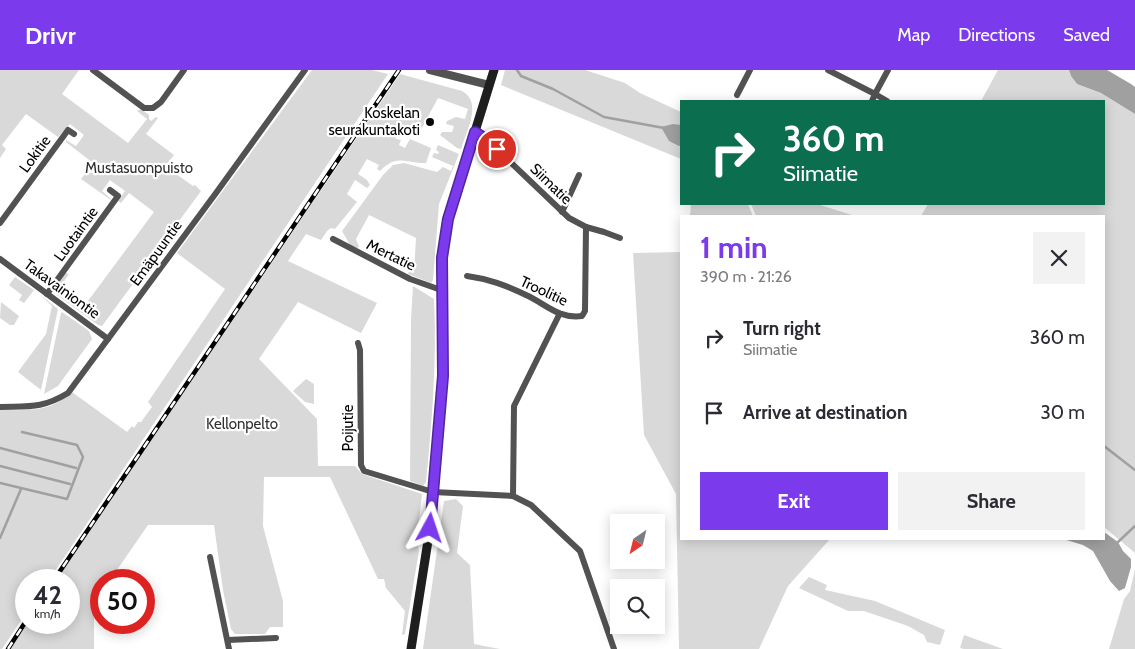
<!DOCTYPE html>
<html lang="en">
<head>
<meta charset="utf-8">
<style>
	body { margin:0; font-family:Cabin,sans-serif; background:#f2f2f3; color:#2b2b33; height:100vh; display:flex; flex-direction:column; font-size:19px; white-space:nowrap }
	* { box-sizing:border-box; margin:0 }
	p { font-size:16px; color:#7c7c81 }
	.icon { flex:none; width:28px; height:28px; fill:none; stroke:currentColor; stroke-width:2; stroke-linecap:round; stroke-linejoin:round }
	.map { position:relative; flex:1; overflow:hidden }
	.drawer { position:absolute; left:680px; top:145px; width:425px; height:325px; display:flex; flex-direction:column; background:#fff; border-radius:0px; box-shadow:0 2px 12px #0003 }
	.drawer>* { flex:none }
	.top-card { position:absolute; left:680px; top:30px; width:425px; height:105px; border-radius:0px; box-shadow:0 2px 12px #0003; background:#0b6e4f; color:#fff; overflow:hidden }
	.needle { width:32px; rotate:215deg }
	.buttons { position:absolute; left:610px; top:444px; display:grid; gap:10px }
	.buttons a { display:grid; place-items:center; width:55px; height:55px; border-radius:0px; background:#fff; box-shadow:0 2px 12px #0003; font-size:25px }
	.speed { position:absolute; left:15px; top:499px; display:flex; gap:10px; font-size:25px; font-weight:700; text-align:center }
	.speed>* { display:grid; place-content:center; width:65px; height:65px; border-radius:50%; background:#fff; box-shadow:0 2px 12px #0003; line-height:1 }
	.speed small { font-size:12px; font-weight:400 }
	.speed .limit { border:8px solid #d22; background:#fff; color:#111 }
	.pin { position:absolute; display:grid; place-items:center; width:42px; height:42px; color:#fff; margin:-21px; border:2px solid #fff; border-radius:50%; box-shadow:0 1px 5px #0007 }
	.me { position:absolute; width:55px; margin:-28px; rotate:5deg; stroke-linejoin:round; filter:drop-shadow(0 0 4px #0008) }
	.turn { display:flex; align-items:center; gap:18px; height:105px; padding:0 20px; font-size:22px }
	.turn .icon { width:65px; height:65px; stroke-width:2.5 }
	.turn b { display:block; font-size:35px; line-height:42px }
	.round { display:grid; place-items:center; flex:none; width:52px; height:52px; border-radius:0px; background:#f2f2f3 }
	.overview { display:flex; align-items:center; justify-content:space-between; height:85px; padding:0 20px }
	h1 { font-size:30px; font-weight:800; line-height:38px; color:#7c3aed }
	.primary-button { display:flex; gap:10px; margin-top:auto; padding:10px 20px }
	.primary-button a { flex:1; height:58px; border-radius:0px; background:#7c3aed; color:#fff; font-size:20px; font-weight:800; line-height:58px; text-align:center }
	.primary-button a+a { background:#f2f2f3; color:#2b2b33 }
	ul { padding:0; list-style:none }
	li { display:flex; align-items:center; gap:15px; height:75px; padding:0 20px }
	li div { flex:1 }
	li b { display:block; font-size:19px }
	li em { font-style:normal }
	header { display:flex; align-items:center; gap:30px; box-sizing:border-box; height:70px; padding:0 25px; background:#7c3aed; color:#fff }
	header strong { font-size:24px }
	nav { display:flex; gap:28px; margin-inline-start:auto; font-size:18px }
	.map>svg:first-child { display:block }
	.green { fill:#d9d9d9 }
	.water { fill:#a0a0a0 }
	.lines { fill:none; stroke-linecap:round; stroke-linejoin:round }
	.stream { stroke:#a0a0a0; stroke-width:2.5 }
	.minor { stroke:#525252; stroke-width:6 }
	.tertiary { stroke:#525252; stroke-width:8 }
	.secondary { stroke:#1f1f1f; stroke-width:9 }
	.rail-casing { stroke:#000; stroke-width:4.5 }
	.rail { stroke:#fff; stroke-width:2.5; stroke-dasharray:8; stroke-linecap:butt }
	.route-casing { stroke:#51269a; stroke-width:12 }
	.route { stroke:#7c3aed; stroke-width:9 }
	.poi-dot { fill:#000; stroke:#fff; stroke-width:2 }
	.labels { text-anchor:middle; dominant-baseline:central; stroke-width:4.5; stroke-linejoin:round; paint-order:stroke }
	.poi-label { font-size:15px; fill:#000; stroke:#fff; text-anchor:end }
	.street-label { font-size:15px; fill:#000; stroke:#fff }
	.park-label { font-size:15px; fill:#303030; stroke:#fff }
</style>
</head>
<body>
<header>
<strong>Drivr</strong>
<nav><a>Map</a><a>Directions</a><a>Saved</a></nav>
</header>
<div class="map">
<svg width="1135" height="579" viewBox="0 0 1135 579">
	<rect width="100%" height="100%" fill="#fff"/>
	<g class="green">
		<polygon points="0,0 79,0 62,24 128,73 147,49 137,41 141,39 149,45 149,49 151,51 156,47 158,48 146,64 174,85 165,96 193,116 195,115 201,121 102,256 98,255 57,225 56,216 65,203 69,204 60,217 85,235 154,142 129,123 121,133 118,131 125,121 110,110 102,121 111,129 111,130 81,109 93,93 66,72 66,70 76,76 84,65 70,54 58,67 26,44 2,75 6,79 0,88"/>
		<path d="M312,0H372L388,4L49,510H26V543L2,579H0V340C29,340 49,343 72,322L127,362L132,356L134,358L138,352H141L152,337L148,332L225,219L177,183Z"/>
		<polygon points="505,0 585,0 625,13 640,23 681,42 681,66 679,77 681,77 681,89 501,15"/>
		<polygon points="998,0 1069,0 1071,6 1077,14 1101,23 1135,44 1135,483 1104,457 1104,146 921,146 928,134 1104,134 1104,31 981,31"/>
		<path d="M400,4L462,21C483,32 466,62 461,79L457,78L440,65L442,62H452L454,56L446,54L447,51L456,47L465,49L468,39L438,28L417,67L404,61L401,65L397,64L395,65L396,69L401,70L399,75L405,78L410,69L431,78L426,93C406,94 398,83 380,101L377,99L379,95L367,89L358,104L367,110L370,115L367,118L355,110L347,124L357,132L335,159L331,158L327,161L321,170L306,164L288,191L377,233L361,263L298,232L259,289L317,349L318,396H355L362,404L422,424L417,470L419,481L405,564L402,565L405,541L386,518L384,509H378L330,407H264L263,456L283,531V557H270L265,564H235L231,559L223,520L214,455H148L110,510H101V524L94,535V579H9L27,553L69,552V510H56Z"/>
		<polygon points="438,75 459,84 439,134 433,210 431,213 408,204 409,201 414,203 416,168 369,145 356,169 359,177 356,179 350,175 342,161 383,105 393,95 404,93 437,102 443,97 451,101 453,96 432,87 434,83 438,84 439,82 436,80"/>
		<polygon points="691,134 748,134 753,146 690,146"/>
		<polygon points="751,134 817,134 855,146 756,146"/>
		<polygon points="681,182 681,469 830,469 788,516 759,579 679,579 676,424 644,365 633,183"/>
		<polygon points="15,207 34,220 24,233 19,230 22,225 9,215"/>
		<path d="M413,216L434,229C437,290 432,351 426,412L423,416L410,411L411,250Z"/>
		<polygon points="39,224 58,239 41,320 18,302 46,264 52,236"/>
		<polygon points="1,232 19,246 14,255 10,255 0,248"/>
		<polygon points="62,242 89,261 92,269 58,316 44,324 61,243"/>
		<polygon points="306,309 314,314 314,334 305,332 293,321"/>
		<polygon points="456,429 463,436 457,483 470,495 474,574 500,579 423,579 444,431"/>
		<polygon points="1135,499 1135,579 1109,579 1124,529 1130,521"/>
		<polygon points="809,507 827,515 825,520 875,531 945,560 940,575 927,572 924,565 908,556 864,541 848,541 799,518"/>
		<polygon points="964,565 1003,579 964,579 960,578"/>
	</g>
	<g class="water">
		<polygon points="1069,0 1107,0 1131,14 1135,17 1135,44 1101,23 1077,14 1071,6"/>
		<polygon points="673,54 681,55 681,77 669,71 661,57"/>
		<polygon points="1104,462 1118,472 1123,481 1131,489 1131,497 1125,518 1119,521 1110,511 1093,481 1083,475 1063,469 1104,469"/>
	</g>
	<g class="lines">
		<g class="stream">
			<polyline points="517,0 521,6 553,19 604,47 664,58"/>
			<polyline points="1104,376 1135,400"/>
			<polyline points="0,378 76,398"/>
			<polyline points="0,396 70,414"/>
			<polyline points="0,413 67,429 83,387 77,375 22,362"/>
			<polyline points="0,468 21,419"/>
			<polyline points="1118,472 1135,456"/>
		</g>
		<g class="minor">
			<polyline points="93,0 144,38 153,38 161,32 184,0"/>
			<polyline points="828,0 875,24 888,0"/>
			<polyline points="737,25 750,0"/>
			<polyline points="872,31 875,24 887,31"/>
			<polyline points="475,62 487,70 569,148 586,157 604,162 620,168"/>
			<polyline points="562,142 579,105"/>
			<polyline points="0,153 68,60 74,64"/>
			<polyline points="333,169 410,209 441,220"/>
			<polyline points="0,189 108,269"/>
			<path d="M467,206C489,209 505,215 526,225C546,234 558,249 582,246L585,241L586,157"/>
			<polyline points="47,224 118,126 110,120"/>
			<polyline points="358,273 360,280 361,395 364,401 433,422 513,426 531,435 580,481 614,579"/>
			<path d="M0,337C28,336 42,339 68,323L216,123L305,0"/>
			<polyline points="513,426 514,336 559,245"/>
			<polyline points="210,487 229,579"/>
			<polyline points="228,570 276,568"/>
		</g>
		<polyline class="tertiary" points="430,0 489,15"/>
		<polyline class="secondary" points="411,579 430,458 443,306 441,188 448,149 494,0"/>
		<g class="rail-casing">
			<g id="rail">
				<polyline points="54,510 399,0"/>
				<polyline points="8,579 26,551"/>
			</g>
		</g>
		<use href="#rail" class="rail"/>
	</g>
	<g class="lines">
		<g class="route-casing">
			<polyline id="route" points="430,458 443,306 442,188 448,149 475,62 487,70 497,79"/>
		</g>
		<use href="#route" class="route"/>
	</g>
	<circle class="poi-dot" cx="430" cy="52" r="5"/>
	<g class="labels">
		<g class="poi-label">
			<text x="420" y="43">Koskelan<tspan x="420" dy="17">seurakuntakoti</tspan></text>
		</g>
		<g class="street-label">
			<text transform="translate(35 84) rotate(-54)">Lokitie</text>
			<text transform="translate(551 114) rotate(44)">Siimatie</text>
			<text transform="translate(76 164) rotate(-54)">Luotaintie</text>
			<text transform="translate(156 183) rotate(-54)">Emäpuuntie</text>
			<text transform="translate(391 185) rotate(26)">Mertatie</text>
			<text transform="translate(62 219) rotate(36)">Takavainiontie</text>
			<text transform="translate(544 221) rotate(25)">Troolitie</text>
			<text transform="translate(348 358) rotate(-90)">Poijutie</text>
		</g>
		<g class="park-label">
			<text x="139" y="98">Mustasuonpuisto</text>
			<text x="242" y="354">Kellonpelto</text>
		</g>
	</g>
</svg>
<div class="buttons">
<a><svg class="needle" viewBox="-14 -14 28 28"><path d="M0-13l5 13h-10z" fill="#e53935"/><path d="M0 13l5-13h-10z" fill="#7c7c81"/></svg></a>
<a><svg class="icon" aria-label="search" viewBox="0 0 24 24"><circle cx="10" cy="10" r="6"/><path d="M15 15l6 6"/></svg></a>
</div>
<div class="speed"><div>42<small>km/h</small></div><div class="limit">50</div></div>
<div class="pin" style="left:497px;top:79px;background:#d93025"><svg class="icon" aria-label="arrive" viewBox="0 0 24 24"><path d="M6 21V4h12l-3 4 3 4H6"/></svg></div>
<svg class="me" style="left:430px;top:458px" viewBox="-20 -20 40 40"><path d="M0-17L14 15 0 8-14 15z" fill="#7c3aed" stroke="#fff" stroke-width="4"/></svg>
<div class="top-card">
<div class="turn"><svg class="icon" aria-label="right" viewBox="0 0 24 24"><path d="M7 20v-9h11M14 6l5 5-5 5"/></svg><div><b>360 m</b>Siimatie</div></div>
</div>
<section class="drawer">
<div class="overview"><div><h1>1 min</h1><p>390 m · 21:26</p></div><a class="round"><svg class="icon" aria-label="close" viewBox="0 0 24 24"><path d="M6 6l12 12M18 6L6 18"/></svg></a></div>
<ul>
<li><svg class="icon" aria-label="right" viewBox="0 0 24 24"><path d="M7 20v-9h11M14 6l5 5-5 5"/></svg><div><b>Turn right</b><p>Siimatie</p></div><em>360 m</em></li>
<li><svg class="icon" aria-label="arrive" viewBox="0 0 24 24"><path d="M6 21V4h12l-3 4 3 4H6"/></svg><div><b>Arrive at destination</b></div><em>30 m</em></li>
</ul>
<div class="primary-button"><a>Exit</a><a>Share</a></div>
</section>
</div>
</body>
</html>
